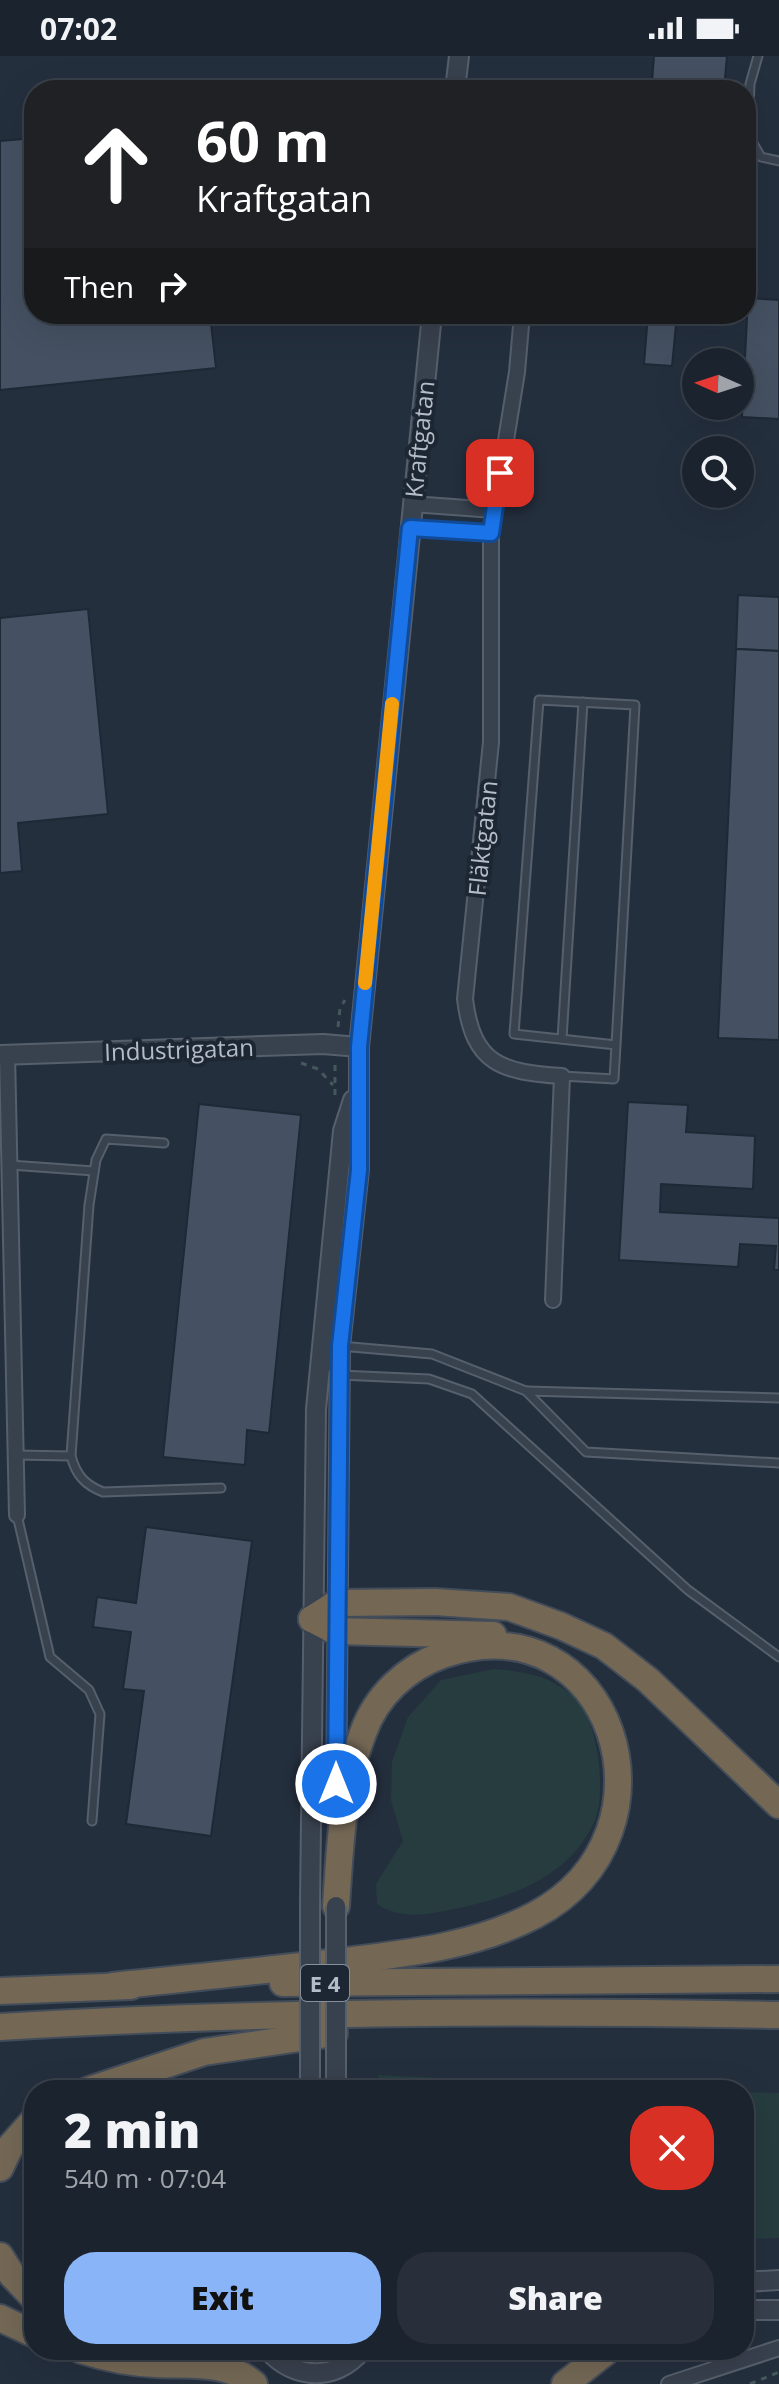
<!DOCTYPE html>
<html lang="en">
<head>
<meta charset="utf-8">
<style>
	body { margin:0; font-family:"Open Sans",sans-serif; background:#282f3a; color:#f1f3f6; height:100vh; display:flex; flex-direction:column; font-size:30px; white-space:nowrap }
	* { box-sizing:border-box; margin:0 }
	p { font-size:26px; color:#a0a4aa }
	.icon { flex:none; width:44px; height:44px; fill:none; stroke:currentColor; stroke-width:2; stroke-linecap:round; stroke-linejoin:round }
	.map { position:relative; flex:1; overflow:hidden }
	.sheet { position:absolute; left:24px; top:2024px; width:730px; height:280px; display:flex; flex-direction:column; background:#1b232e; border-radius:32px; box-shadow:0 8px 32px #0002,0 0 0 2px #39404a }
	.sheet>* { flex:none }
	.hud { position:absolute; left:24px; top:24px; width:732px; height:244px; border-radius:32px; box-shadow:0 8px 32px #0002,0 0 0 2px #39404a; background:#202124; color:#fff; overflow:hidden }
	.needle { width:52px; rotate:273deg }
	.buttons { position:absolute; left:682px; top:292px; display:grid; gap:16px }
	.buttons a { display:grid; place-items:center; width:72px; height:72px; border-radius:50%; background:#1b232e; box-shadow:0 8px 32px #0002,0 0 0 2px #39404a; font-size:40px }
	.pin { position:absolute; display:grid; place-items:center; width:68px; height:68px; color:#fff; margin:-34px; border-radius:16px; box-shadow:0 4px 12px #0006 }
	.me { position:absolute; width:88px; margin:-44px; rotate:0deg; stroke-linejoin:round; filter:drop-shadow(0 0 6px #0008) }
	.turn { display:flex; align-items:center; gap:28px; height:168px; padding:0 40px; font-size:36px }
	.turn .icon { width:104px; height:104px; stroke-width:2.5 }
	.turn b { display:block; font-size:56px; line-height:68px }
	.then { display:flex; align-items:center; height:76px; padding:0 40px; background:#0003; gap:16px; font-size:30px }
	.round { display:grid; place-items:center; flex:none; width:84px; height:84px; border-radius:32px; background:#282f3a }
	.head { display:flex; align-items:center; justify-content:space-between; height:136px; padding:0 40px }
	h1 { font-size:48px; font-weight:800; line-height:60px }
	.action { display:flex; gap:16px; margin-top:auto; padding:16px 40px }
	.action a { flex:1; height:92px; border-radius:32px; background:#8ab4f8; color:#111; font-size:32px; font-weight:800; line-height:92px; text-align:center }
	.action a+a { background:#282f3a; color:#f1f3f6 }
	.status { display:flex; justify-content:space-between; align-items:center; height:56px; padding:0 40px; background:#1b232e; direction:ltr }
	.status svg { height:22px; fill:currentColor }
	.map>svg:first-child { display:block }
	.green { fill:#263c3f }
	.building { fill:#455162; stroke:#1f2835; stroke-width:2 }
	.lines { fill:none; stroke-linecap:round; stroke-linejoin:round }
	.service-casing { stroke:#565f6c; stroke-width:11 }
	.minor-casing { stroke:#565f6c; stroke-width:18 }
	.tertiary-casing { stroke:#565f6c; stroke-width:22 }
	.motorway-casing { stroke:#434c59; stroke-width:30 }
	.path { stroke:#44595c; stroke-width:3; stroke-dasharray:6 6; stroke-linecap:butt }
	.service { stroke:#38414e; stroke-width:7 }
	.minor { stroke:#38414e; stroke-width:14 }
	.tertiary { stroke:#38414e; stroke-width:18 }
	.motorway { stroke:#746855; stroke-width:26 }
	.tertiary-bridge-casing { stroke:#565f6c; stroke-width:22; stroke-linecap:butt }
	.tertiary-bridge { stroke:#38414e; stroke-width:18 }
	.route-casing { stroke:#114b97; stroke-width:20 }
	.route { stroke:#1a73e8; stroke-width:14 }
	.slow { stroke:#f59e0b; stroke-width:14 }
	.labels { text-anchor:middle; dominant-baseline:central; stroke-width:8; stroke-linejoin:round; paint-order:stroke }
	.shield { fill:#1d2633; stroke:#878f9c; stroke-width:2 }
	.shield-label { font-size:22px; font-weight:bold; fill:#b4bcc9 }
	.street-label { font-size:24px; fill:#b4bcc9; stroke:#1d2633 }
</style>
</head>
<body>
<div class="status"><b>07:02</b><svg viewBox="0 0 49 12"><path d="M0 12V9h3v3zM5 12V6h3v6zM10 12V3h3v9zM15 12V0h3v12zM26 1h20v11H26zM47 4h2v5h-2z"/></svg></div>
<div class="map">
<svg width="779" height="2328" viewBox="0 0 779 2328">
	<rect width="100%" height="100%" fill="#242f3e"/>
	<g class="green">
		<path d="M494,1613C526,1616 547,1618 573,1640C598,1662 606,1731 596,1762C592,1772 581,1790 573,1798C542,1830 501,1843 459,1852C430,1858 402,1865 377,1848L376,1828L403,1785L391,1745L392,1706L408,1661L441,1624Z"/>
		<polygon points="378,2019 705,2034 378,2034"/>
		<polygon points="744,2036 779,2037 779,2182 744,2183"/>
	</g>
	<g class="building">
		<polygon points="654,0 727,0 724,33 652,26"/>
		<polygon points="34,82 34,258 210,258 216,312 0,334 0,85"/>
		<polygon points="748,242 779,244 779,363 742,361"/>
		<polygon points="648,258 677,258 672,310 644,308"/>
		<polygon points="738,539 779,541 779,595 736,593"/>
		<polygon points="88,553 108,758 18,767 22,815 0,817 0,562"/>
		<polygon points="736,593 779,595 779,984 718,982"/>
		<polygon points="628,1046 688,1049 686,1076 755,1080 753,1133 661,1128 660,1156 779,1162 779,1214 774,1214 776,1190 740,1188 738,1211 619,1204"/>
		<polygon points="199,1048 301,1059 269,1377 247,1374 245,1409 163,1401"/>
		<polygon points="146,1471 252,1485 211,1780 126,1768 144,1635 123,1633 131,1576 93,1571 97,1541 136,1547"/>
	</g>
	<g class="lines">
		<g class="service-casing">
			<g id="service">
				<polyline points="758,0 750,28 748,79 761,101 779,105"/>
				<polyline points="562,983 583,646"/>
				<polyline points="562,1020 614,1023 616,989 635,649 539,644 514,978 616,989"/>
				<polyline points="10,1109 94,1115"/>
				<polyline points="526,1335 779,1342"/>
				<path d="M15,1399L71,1400C76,1419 85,1429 103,1436L221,1432"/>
				<polyline points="71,1400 89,1149 96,1104 106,1083 164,1087"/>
				<polyline points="779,1407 586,1396 526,1335 432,1298 340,1290 319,1301 340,1319 429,1323 472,1338 688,1534 779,1601"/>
				<polyline points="17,1459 50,1601 89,1634 100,1658 92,1765"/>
			</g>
		</g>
		<g class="minor-casing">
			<g id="minor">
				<path d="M522,258L517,316L491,477V686L465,943C473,1009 502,1016 562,1020L553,1244"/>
				<polyline points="412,448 494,454"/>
				<polyline points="410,472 491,477"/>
				<polyline points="7,998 17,1459"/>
				<polyline points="669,2328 779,2292"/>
			</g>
		</g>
		<g class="tertiary-casing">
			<g id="tertiary">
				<polyline points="455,34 459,0"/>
				<polyline points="0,999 323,988 359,991"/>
				<polyline points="336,1750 340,1290 359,1114 359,991 432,258"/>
				<polyline points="310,1848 316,1353 343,1075 353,1044"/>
				<polyline points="744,2226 779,2224"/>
				<polyline points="744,2254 779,2254"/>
				<path d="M268,2294C294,2324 336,2326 362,2294"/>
			</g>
		</g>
		<g class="motorway-casing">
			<g id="motorway">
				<polyline points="312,1563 337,1547 435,1546 509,1551 561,1570 604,1590 648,1624 779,1749"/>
				<polyline points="312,1563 335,1575 493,1579"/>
				<polyline points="283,1927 779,1923"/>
				<path d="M113,1930C188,1922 262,1915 336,1906C404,1898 474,1891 535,1859C689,1777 612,1540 442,1599C406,1612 376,1640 363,1677C342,1732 340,1791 336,1850"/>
				<polyline points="0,1935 131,1930"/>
				<path d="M0,1971C259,1955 520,1954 779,1959"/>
				<polyline points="89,2034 204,1996 334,1977"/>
				<polyline points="0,2112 10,2091 34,2064"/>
				<polyline points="0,2200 12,2219 34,2242"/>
				<polyline points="0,2262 34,2278"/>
				<path d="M81,2294C106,2302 131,2307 156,2308C189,2310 227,2304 254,2328"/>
				<polyline points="565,2328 608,2294"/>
			</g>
		</g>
		<g class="path">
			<polyline points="338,971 340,952 345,944"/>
			<polyline points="301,1007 318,1013 333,1029"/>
			<polyline points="335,1039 335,1006"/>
			<polyline points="750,2328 779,2316"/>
		</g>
		<use href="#service" class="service"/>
		<use href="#minor" class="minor"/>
		<use href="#tertiary" class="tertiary"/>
		<use href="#motorway" class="motorway"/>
		<g class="tertiary-bridge-casing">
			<g id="tertiary-bridge">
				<polyline points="310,2034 310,1848"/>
				<polyline points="336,2034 336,1850"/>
			</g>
		</g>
		<use href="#tertiary-bridge" class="tertiary-bridge"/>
	</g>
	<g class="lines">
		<g class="route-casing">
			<polyline id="route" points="336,1728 340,1290 359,1114 359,991 410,472 491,477 500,417"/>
		</g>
		<use href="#route" class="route"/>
		<polyline class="slow" points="365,927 392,648"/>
	</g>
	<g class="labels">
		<rect class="shield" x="301" y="1909" width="48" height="36" rx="6"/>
		<g class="shield-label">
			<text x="325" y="1927">E 4</text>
		</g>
		<g class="street-label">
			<text transform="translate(419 383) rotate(-84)">Kraftgatan</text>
			<text transform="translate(482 782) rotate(-84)">Fläktgatan</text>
			<text transform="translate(179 993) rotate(-2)">Industrigatan</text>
		</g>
	</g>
</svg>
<div class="buttons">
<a><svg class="needle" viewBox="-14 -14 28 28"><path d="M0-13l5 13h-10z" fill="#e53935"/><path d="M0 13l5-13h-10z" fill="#a0a4aa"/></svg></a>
<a><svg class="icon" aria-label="search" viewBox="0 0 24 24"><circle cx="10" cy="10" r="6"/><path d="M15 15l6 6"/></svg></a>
</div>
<div class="pin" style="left:500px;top:417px;background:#d93025"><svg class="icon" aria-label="arrive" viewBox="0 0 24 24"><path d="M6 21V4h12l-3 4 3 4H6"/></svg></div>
<svg class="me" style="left:336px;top:1728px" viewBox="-20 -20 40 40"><circle r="17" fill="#1a73e8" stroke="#fff" stroke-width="3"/><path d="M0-11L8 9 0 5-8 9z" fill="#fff"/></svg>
<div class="hud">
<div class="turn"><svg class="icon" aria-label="ahead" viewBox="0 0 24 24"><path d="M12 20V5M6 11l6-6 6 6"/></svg><div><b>60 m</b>Kraftgatan</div></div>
<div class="then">Then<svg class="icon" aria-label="right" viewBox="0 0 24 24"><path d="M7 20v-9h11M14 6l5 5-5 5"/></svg></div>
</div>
<section class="sheet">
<div class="head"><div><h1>2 min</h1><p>540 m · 07:04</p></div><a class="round" style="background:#d93025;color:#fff"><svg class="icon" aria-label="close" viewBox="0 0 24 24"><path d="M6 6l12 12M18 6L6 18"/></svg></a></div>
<div class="action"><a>Exit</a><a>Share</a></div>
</section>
</div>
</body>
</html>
